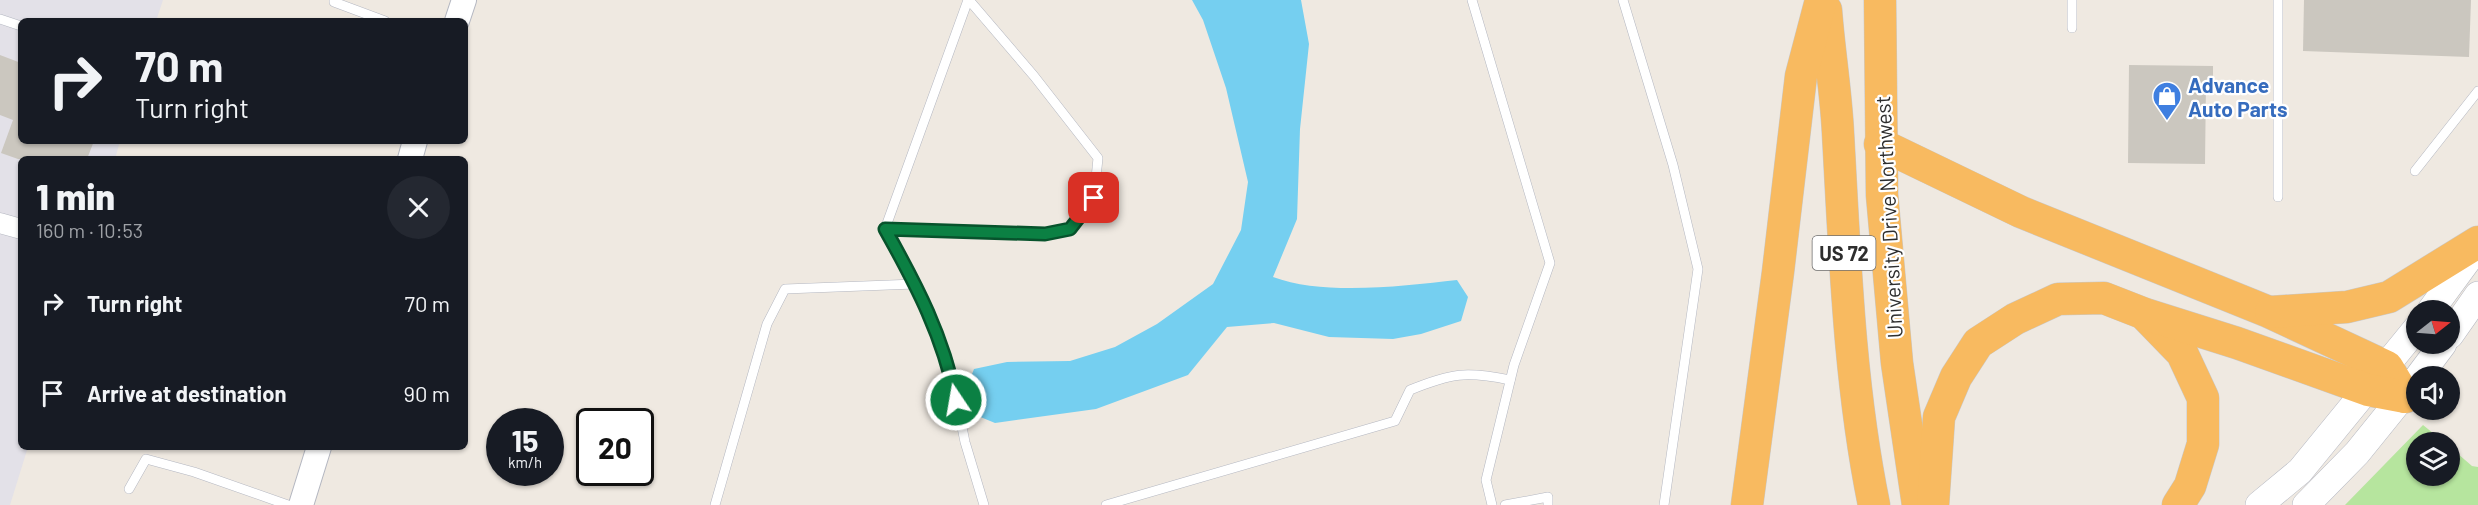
<!DOCTYPE html>
<html lang="en">
<head>
<meta charset="utf-8">
<style>
	body { margin:0; font-family:Barlow,sans-serif; background:#242831; color:#f1f3f6; height:100vh; display:flex; flex-direction:column; font-size:22px; white-space:nowrap }
	* { box-sizing:border-box; margin:0 }
	p { font-size:20px; color:#9ea1a6 }
	.icon { flex:none; width:33px; height:33px; fill:none; stroke:currentColor; stroke-width:2; stroke-linecap:round; stroke-linejoin:round }
	.map { position:relative; flex:1; overflow:hidden }
	.side { position:absolute; left:18px; top:156px; width:450px; height:294px; display:flex; flex-direction:column; background:#171b24; border-radius:9px; box-shadow:0 2px 4px #0004 }
	.side>* { flex:none }
	.hud { position:absolute; left:18px; top:18px; width:450px; height:126px; border-radius:9px; box-shadow:0 2px 4px #0004; background:#171b24; color:#f1f3f6; overflow:hidden }
	.needle { width:39px; rotate:73deg }
	.controls { position:absolute; left:2406px; top:300px; display:grid; gap:12px }
	.controls a { display:grid; place-items:center; width:54px; height:54px; border-radius:50%; background:#171b24; box-shadow:0 2px 4px #0004; font-size:30px }
	.speed { position:absolute; left:486px; top:408px; display:flex; gap:12px; font-size:30px; font-weight:700; text-align:center }
	.speed>* { display:grid; place-content:center; width:78px; height:78px; border-radius:50%; background:#171b24; box-shadow:0 2px 4px #0004; line-height:1 }
	.speed small { font-size:15px; font-weight:400 }
	.speed .limit { border:3px solid #111; border-radius:9px; background:#fff; color:#111 }
	.pin { position:absolute; display:grid; place-items:center; width:51px; height:51px; color:#fff; margin:-26px; border-radius:12px; box-shadow:0 3px 9px #0006 }
	.me { position:absolute; width:66px; margin:-33px; rotate:348deg; stroke-linejoin:round; filter:drop-shadow(0 0 4px #0008) }
	.turn { display:flex; align-items:center; gap:21px; height:126px; padding:0 18px; font-size:27px }
	.turn .icon { width:78px; height:78px; stroke-width:2.5 }
	.turn b { display:block; font-size:42px; line-height:51px }
	.round { display:grid; place-items:center; flex:none; width:63px; height:63px; border-radius:32px; background:#242831 }
	.summary { display:flex; align-items:center; justify-content:space-between; height:102px; padding:0 18px }
	h1 { font-size:36px; font-weight:800; line-height:45px }
	ul { padding:0; list-style:none }
	li { display:flex; align-items:center; gap:18px; height:90px; padding:0 18px }
	li div { flex:1 }
	li b { display:block; font-size:22px }
	li em { font-style:normal }
	.map>svg:first-child { display:block }
	.industrial { fill:#e3e1e8 }
	.green { fill:#b6e59e }
	.water { fill:#75cff0 }
	.building { fill:#cbc7bf }
	.lines { fill:none; stroke-linecap:round; stroke-linejoin:round }
	.service-casing { stroke:#b4b7c1; stroke-width:10 }
	.minor-casing { stroke:#b4b7c1; stroke-width:21 }
	.tertiary-casing { stroke:#b4b7c1; stroke-width:26 }
	.secondary-casing { stroke:#b4b7c1; stroke-width:28 }
	.trunk-casing { stroke:#c9c9c9; stroke-width:33 }
	.service { stroke:#fff; stroke-width:9 }
	.minor { stroke:#fff; stroke-width:20 }
	.tertiary { stroke:#fff; stroke-width:24 }
	.secondary { stroke:#fff; stroke-width:27 }
	.trunk { stroke:#f8ba60; stroke-width:32 }
	.route-casing { stroke:#07532c; stroke-width:15 }
	.route { stroke:#0b8043; stroke-width:10 }
	.labels { text-anchor:middle; dominant-baseline:central; stroke-width:4.5; stroke-linejoin:round; paint-order:stroke }
	.shield { fill:#fff; stroke:#6d6d6d; stroke-width:1.5 }
	.shield-label { font-size:20px; font-weight:bold; fill:#2e2e2e }
	.shop-label { font-size:21px; font-weight:bold; fill:#366cbe; stroke:#fff; text-anchor:start }
	.street-label { font-size:21px; fill:#2e2e2e; stroke:#fff }
</style>
</head>
<body>
<div class="map">
<svg width="2478" height="505" viewBox="0 0 2478 505">
	<rect width="100%" height="100%" fill="#efe9e1"/>
	<polygon class="industrial" points="0,0 163,0 156,21 21,21 21,141 120,141 115,159 21,159 21,447 28,447 10,505 0,505"/>
	<polygon class="green" points="2423,425 2444,442 2416,442 2416,476 2450,476 2450,447 2472,466 2478,467 2478,505 2345,505"/>
	<path class="water" d="M1192,0H1301L1309,44L1300,129L1297,219L1273,277C1324,296 1403,286 1457,280L1468,297L1461,321L1421,334L1393,339L1329,337L1274,323L1227,327L1188,375L1096,409L995,423L978,416L969,382L974,369L1007,362L1070,361L1115,347L1157,324L1213,284L1241,230L1248,182L1226,88L1203,20Z"/>
	<g class="building">
		<polygon points="2304,0 2471,0 2469,57 2303,51"/>
		<polygon points="0,55 21,63 21,141 94,141 87,159 18,159 1,153 13,120 0,115"/>
		<polygon points="2129,65 2213,66 2213,82 2206,82 2205,164 2128,163"/>
	</g>
	<g class="lines">
		<g class="service-casing">
			<g id="service">
				<polyline points="334,0 334,2 385,21"/>
				<polyline points="968,0 885,229 923,299 949,363 965,442 984,505"/>
				<polyline points="1472,0 1550,263 1514,365 1486,480 1492,505"/>
				<polyline points="1623,0 1673,165 1698,269 1664,505"/>
				<polyline points="0,19 21,26"/>
				<polyline points="2072,28 2072,0"/>
				<polyline points="2415,171 2478,91"/>
				<polyline points="2278,197 2278,0"/>
				<polyline points="885,229 1045,234 1070,229 1094,198 1098,158 1034,76 969,0"/>
				<polyline points="129,489 146,459 194,472 288,505"/>
				<polyline points="715,505 767,324 785,289 915,284"/>
				<path d="M1106,505L1395,421L1410,390C1452,373 1466,371 1510,380"/>
				<polyline points="1505,505 1548,497 1548,505"/>
			</g>
		</g>
		<g class="minor-casing">
			<polyline id="minor" points="0,223 21,229"/>
		</g>
		<g class="tertiary-casing">
			<g id="tertiary">
				<polyline points="457,21 464,0"/>
				<polyline points="410,159 415,141"/>
				<polyline points="301,505 319,447"/>
			</g>
		</g>
		<g class="secondary-casing">
			<g id="secondary">
				<polyline points="2431,310 2478,246"/>
				<polyline points="2450,335 2478,295"/>
				<polyline points="2419,376 2443,344"/>
				<polyline points="2259,505 2300,471 2416,329"/>
				<polyline points="2306,505 2357,453 2416,380"/>
			</g>
		</g>
		<g class="trunk-casing">
			<g id="trunk">
				<polyline points="1880,0 1882,195 1897,363 1918,505"/>
				<path d="M1826,10C1829,51 1836,92 1838,133C1845,257 1849,383 1874,505"/>
				<polyline points="1880,144 2021,212 2269,312 2387,367 2405,397"/>
				<polyline points="2271,312 2347,307 2389,297 2478,242"/>
				<polyline points="2147,317 2182,353 2203,398 2203,444 2190,486 2178,505"/>
				<polyline points="1747,505 1778,272 1801,76 1821,0"/>
				<polyline points="1933,505 1939,417 1956,377 1978,343 2015,319 2058,299 2104,298 2145,314 2237,343 2368,390 2405,397"/>
			</g>
		</g>
		<use href="#service" class="service"/>
		<use href="#minor" class="minor"/>
		<use href="#tertiary" class="tertiary"/>
		<use href="#secondary" class="secondary"/>
		<use href="#trunk" class="trunk"/>
	</g>
	<g class="lines">
		<g class="route-casing">
			<path id="route" d="M956,400C943,336 917,286 885,229L1045,234L1070,229L1094,198"/>
		</g>
		<use href="#route" class="route"/>
	</g>
	<defs>
		<g id="shop-pin" transform="scale(1.5)"><path d="M0 17L-7.5 6A9.5 9.5 0 1 1 7.5 6Z" fill="#3f7fe0" stroke="#fff"/><path d="M-5-2.5h2.3a2.7 3.5 0 0 1 5.4 0H5L5.5 6h-11ZM-1.5-2.5h3a1.5 2.3 0 0 0-3 0Z" fill="#fff"/></g>
	</defs>
	<g fill-rule="evenodd">
		<use href="#shop-pin" x="2167" y="96"/>
	</g>
	<g class="labels">
		<rect class="shield" x="1812.5" y="236" width="63" height="34" rx="4.5"/>
		<g class="shield-label">
			<text x="1844" y="253">US 72</text>
		</g>
		<g class="shop-label">
			<text x="2188" y="84">Advance<tspan x="2188" dy="24">Auto Parts</tspan></text>
		</g>
		<g class="street-label">
			<text transform="translate(1888 217) rotate(-93)">University Drive Northwest</text>
		</g>
	</g>
</svg>
<div class="controls">
<a><svg class="needle" viewBox="-14 -14 28 28"><path d="M0-13l5 13h-10z" fill="#e53935"/><path d="M0 13l5-13h-10z" fill="#9ea1a6"/></svg></a>
<a><svg class="icon" aria-label="sound" viewBox="0 0 24 24"><path d="M4 9h4l5-4v14l-5-4H4zM17 9q2 3 0 6"/></svg></a>
<a><svg class="icon" aria-label="layers" viewBox="0 0 24 24"><path d="M12 4l9 5-9 5-9-5zM3 14l9 5 9-5"/></svg></a>
</div>
<div class="speed"><div>15<small>km/h</small></div><div class="limit">20</div></div>
<div class="pin" style="left:1094px;top:198px;background:#d93025"><svg class="icon" aria-label="arrive" viewBox="0 0 24 24"><path d="M6 21V4h12l-3 4 3 4H6"/></svg></div>
<svg class="me" style="left:956px;top:400px" viewBox="-20 -20 40 40"><circle r="17" fill="#0b8043" stroke="#fff" stroke-width="3"/><path d="M0-11L8 9 0 5-8 9z" fill="#fff"/></svg>
<div class="hud">
<div class="turn"><svg class="icon" aria-label="right" viewBox="0 0 24 24"><path d="M7 20v-9h11M14 6l5 5-5 5"/></svg><div><b>70 m</b>Turn right</div></div>
</div>
<section class="side">
<div class="summary"><div><h1>1 min</h1><p>160 m · 10:53</p></div><a class="round"><svg class="icon" aria-label="close" viewBox="0 0 24 24"><path d="M6 6l12 12M18 6L6 18"/></svg></a></div>
<ul>
<li><svg class="icon" aria-label="right" viewBox="0 0 24 24"><path d="M7 20v-9h11M14 6l5 5-5 5"/></svg><div><b>Turn right</b></div><em>70 m</em></li>
<li><svg class="icon" aria-label="arrive" viewBox="0 0 24 24"><path d="M6 21V4h12l-3 4 3 4H6"/></svg><div><b>Arrive at destination</b></div><em>90 m</em></li>
</ul>
</section>
</div>
</body>
</html>
